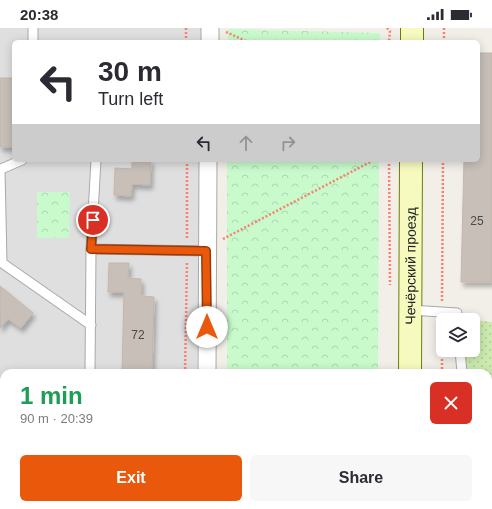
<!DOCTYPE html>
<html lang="en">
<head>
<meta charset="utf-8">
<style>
	body { margin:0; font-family:Helvetica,sans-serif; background:#f7f7f7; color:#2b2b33; height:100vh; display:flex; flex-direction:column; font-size:15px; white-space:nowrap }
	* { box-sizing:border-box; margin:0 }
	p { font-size:13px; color:#7c7c81 }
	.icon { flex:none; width:22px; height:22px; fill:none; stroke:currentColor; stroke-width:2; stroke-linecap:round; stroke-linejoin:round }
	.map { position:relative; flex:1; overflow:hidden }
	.side { position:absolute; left:0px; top:341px; width:492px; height:140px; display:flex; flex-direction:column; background:#fff; border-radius:12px 12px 0 0; box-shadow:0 2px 10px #0003 }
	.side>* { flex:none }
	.guide { position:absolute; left:12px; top:12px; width:468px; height:122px; border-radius:6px; box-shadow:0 2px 10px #0003; background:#fff; color:#2b2b33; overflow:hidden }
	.tools { position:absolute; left:436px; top:285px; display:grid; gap:8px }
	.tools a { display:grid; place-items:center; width:44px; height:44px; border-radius:6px; background:#fff; box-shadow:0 2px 10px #0003; font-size:20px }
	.pin { position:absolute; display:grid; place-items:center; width:34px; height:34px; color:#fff; margin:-17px; border:2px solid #fff; border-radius:50%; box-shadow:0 1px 4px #0007 }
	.me { position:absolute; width:44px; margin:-22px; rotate:0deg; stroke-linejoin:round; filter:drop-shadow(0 0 3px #0008) }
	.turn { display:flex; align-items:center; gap:14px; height:84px; padding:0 20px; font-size:18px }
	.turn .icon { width:52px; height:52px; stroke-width:2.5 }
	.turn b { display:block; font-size:28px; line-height:34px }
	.lanes { display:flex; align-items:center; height:38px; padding:0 20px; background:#0003; justify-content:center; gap:20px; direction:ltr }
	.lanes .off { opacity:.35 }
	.round { display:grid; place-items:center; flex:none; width:42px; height:42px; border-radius:6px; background:#f7f7f7 }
	.overview { display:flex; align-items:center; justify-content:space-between; height:68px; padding:0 20px }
	h1 { font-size:24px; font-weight:700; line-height:30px; color:#1e9e55 }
	.button { display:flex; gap:8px; margin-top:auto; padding:8px 20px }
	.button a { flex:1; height:46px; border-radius:6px; background:#ea580c; color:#fff; font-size:16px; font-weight:700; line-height:46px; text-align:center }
	.button a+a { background:#f7f7f7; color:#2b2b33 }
	.status { display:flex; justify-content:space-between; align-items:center; height:28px; padding:0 20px; background:#fff; direction:ltr }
	.status svg { height:11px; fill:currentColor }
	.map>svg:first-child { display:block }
	.residential { fill:#e0dfdf }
	.grass { fill:url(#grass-dots) }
	.park { fill:url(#park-crowns) }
	.building { fill:#c7bfb8; stroke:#c4b6ab; filter:url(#shadow) }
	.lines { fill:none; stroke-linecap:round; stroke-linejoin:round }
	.lane-casing { stroke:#a9a9a9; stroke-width:11 }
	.street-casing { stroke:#a9a9a9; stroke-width:19 }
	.secondary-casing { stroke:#707d05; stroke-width:24 }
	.path { stroke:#fa8072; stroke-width:2.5; stroke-dasharray:2 2; stroke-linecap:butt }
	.lane { stroke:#fff; stroke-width:9 }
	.street { stroke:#fff; stroke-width:17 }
	.secondary { stroke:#f7fabf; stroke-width:22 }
	.route-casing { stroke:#983908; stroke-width:10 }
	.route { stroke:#ea580c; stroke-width:7 }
	.labels { text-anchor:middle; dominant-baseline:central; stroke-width:4; stroke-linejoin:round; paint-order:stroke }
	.number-label { font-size:12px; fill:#4b4948 }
	.street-label { font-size:14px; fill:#222; stroke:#fff }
</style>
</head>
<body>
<div class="status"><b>20:38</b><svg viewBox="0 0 49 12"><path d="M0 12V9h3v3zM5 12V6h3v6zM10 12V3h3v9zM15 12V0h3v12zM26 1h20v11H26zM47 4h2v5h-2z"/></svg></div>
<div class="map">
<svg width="492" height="481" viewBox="0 0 492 481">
	<defs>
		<pattern id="grass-dots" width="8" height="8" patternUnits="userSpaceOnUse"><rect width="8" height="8" fill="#cdebb0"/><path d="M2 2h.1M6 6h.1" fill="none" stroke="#b0c997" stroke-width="1.8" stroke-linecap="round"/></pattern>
		<pattern id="park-crowns" width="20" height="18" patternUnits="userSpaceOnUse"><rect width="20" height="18" fill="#c8facc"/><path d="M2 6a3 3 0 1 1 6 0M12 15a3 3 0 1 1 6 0" fill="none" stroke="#acd6af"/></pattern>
		<filter id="shadow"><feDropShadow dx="2.5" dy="4.5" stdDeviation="2" flood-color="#0004"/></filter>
	</defs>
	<rect width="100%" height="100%" fill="#f2efe9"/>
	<polygon class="residential" points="0,0 203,0 203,14 14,14 14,132 201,132 197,345 4,345 4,477 195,477 195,481 0,481"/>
	<polygon class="grass" points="473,292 492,294 492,481 456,481 456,477 488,477 488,345 460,345 461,322 473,322"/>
	<g class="park">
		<polygon points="228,1 380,5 380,14 228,14"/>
		<polygon points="227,132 379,132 378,345 227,345"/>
		<polygon points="37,164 70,164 69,210 37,210"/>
		<rect x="226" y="477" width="151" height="4"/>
	</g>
	<g class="building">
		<polygon points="478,25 492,25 492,254 461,254 464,132 478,132"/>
		<rect x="0" y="50" width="14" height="69"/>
		<polygon points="132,132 151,132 150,157 132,156 131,168 114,167 115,140 132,141"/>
		<polygon points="109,235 129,235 128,250 141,251 141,268 154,269 152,345 122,345 124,264 108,264"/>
		<polygon points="0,258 33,285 21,300 8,291 0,300"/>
	</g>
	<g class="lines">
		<g class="lane-casing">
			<g id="lane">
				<polyline points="33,14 33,0"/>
				<polyline points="0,141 2,235 91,297"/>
				<polyline points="1,141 22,132"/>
				<polyline points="91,221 206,223"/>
				<polyline points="410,282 457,285 457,292"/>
				<polyline points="460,322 462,345"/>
				<polyline points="90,345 91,221 96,132"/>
				<polyline points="488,402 492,412"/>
			</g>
		</g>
		<g class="street-casing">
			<g id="street">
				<polyline points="210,14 210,0"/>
				<polyline points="207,345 208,132"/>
				<polyline points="207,481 207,477"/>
			</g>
		</g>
		<g class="secondary-casing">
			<g id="secondary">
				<polyline points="412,14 412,0"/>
				<path id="s1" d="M410,345L411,132"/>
				<polyline points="409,481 409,477"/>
			</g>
		</g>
		<g class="path">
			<polyline points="186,0 186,14"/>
			<polyline points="387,0 390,3 389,14"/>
			<polyline points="226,4 248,14"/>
			<polyline points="444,14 444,0"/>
			<polyline points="187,132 187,211"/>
			<polyline points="389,132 390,257"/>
			<polyline points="223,211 374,132"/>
			<polyline points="442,273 443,132"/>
			<polyline points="185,345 187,234"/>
			<polyline points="442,345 442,296"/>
			<polyline points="230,477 233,481"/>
			<polyline points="184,481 184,477"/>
			<polyline points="440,481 440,477"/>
		</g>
		<use href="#lane" class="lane"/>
		<use href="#street" class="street"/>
		<use href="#secondary" class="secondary"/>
	</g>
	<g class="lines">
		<g class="route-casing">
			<polyline id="route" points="93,192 91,221 206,223 207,299"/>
		</g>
		<use href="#route" class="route"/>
	</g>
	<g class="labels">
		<g class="number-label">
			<text x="477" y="193">25</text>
			<text x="138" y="307">72</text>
		</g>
		<g class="street-label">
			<text stroke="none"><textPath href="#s1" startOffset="107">Чечёрский проезд</textPath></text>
		</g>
	</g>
</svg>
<div class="tools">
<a><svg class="icon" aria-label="layers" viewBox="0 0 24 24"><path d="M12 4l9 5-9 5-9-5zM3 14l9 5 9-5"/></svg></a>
</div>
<div class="pin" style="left:93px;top:192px;background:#d93025"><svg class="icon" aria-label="arrive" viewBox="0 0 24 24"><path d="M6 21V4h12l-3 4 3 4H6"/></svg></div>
<svg class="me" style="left:207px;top:299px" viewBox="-20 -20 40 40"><circle r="19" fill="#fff"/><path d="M0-13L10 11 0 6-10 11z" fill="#ea580c"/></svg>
<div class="guide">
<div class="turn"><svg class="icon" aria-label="left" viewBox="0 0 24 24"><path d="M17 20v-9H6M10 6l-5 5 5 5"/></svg><div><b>30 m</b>Turn left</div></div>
<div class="lanes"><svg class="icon" aria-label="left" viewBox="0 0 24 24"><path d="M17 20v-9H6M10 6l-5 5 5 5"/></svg><svg class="icon off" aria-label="ahead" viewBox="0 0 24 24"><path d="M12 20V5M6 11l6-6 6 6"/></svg><svg class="icon off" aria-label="right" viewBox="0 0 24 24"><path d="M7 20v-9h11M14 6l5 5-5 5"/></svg></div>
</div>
<section class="side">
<div class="overview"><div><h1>1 min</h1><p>90 m · 20:39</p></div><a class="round" style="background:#d93025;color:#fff"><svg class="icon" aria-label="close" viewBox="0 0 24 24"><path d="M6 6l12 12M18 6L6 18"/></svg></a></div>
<div class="button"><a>Exit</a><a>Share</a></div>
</section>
</div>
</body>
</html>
